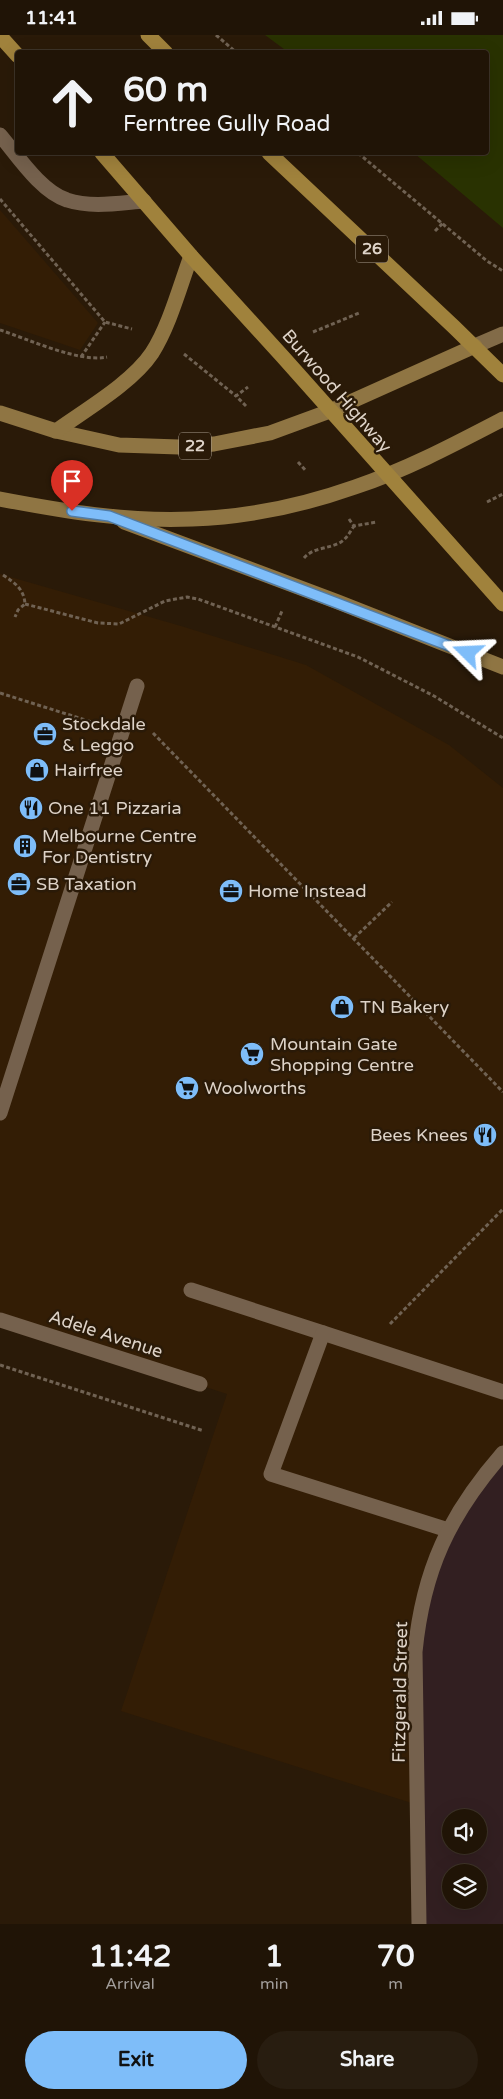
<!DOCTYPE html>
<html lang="en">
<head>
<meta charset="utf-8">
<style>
	body { margin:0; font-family:"Varela Round",sans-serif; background:#281d10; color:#f1f3f6; height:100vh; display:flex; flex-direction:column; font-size:19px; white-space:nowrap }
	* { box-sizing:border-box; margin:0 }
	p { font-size:16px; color:#a29e9b }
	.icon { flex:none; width:28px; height:28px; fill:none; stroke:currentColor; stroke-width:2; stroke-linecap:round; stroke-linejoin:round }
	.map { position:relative; height:1889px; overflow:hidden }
	.side { display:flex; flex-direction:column; background:#201406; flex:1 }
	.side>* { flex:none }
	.guide { position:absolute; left:15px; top:15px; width:474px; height:105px; border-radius:5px; box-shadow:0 5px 20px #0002,0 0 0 1px #3d3328; background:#201406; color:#f1f3f6; overflow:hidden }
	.tools { position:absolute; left:442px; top:1774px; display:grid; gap:10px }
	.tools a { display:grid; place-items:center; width:45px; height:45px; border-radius:50%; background:#201406; box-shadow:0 5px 20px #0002,0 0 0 1px #3d3328; font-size:25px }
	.pin { position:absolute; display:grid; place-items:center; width:42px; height:42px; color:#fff; margin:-51px -21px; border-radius:50% 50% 50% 0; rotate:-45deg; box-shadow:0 0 5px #0007 }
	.pin .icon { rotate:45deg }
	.me { position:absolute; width:55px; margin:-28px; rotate:291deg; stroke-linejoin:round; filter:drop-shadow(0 0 4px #0008) }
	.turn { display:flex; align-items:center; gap:18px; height:105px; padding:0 25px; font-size:22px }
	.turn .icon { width:65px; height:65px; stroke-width:2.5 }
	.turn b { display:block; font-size:35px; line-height:42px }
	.eta { display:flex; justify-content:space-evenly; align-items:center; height:85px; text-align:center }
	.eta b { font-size:30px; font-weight:700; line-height:35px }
	.button { display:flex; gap:10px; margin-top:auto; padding:10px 25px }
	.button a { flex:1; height:58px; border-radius:30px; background:#7ebdf9; color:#111; font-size:20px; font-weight:700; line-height:58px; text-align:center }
	.button a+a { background:#281d10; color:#f1f3f6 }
	.status { display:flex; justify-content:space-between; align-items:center; height:35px; padding:0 25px; background:#201406; direction:ltr }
	.status svg { height:14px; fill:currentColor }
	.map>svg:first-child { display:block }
	.built { fill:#331d05 }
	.industrial { fill:#321f21; fill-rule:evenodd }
	.green { fill:#293201 }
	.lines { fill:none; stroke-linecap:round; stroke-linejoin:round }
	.path { stroke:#706253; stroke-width:3; stroke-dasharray:4 2.5; stroke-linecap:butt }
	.lane { stroke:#75614d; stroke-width:15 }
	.street { stroke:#75614d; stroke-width:15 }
	.secondary { stroke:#826b48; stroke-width:15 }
	.primary { stroke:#8f7543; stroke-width:15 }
	.highway { stroke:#a0823c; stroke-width:15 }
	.route-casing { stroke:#527ba2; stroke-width:12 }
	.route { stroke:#7ebdf9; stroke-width:9 }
	.labels { text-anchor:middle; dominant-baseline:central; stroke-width:5; stroke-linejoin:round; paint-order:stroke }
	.shield { fill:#2a1a08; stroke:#a89c8e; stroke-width:1 }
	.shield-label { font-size:16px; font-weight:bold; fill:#ded3c8 }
	.street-label { font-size:18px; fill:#ded3c8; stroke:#2a1a08 }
	.poi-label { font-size:18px; fill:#ded3c8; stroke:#2a1a08; text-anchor:start }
</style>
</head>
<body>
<div class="status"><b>11:41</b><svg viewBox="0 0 49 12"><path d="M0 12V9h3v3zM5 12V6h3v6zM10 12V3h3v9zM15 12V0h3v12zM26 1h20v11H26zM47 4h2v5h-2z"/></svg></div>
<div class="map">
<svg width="503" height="1889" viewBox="0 0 503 1889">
	<rect width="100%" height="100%" fill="#2a1a08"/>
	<g class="built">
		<polygon points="0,175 98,288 80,315 0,288"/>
		<polygon points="0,539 181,591 306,630 449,710 503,753 503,1418 418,1770 121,1676 227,1359 0,1285"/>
	</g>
	<path class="industrial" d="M503,1418V1889H419L415,1617L435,1523ZM451,1782H479V1810H451ZM451,1838H479V1865H451Z"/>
	<polygon class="green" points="265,0 503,0 503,193 414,118 486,118 486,18 288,17"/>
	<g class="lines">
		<g class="path">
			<polyline points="216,0 237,18"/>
			<polyline points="358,118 487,226 503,236"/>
			<polyline points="0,164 105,287 132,294"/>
			<polyline points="435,196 443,188"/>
			<path d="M0,295C28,304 79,328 107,322"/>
			<polyline points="313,297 359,278"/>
			<polyline points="184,319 236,361"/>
			<polyline points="81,322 105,287"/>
			<polyline points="246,371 236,361 248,352"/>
			<polyline points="298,427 306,436"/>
			<polyline points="487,467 503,459"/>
			<polyline points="349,484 354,491 377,487"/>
			<path d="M304,523C313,512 330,514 341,507C347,503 350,497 354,491"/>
			<path d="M3,540C15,548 24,554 25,569L18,575L15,582"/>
			<polyline points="25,569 98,588 119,589 165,566 187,562 198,564 358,622 434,661 503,703"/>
			<polyline points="275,592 282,576"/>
			<polyline points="0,658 95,688"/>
			<polyline points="153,698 503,1057"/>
			<polyline points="354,903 392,867"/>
			<polyline points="390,1289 503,1174"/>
			<polyline points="0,1330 204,1396"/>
		</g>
		<g class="lane">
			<path d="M0,100C17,120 41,157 67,165C91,173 119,168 144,166"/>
			<polyline points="0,1078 137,651"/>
			<polyline points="191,1255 323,1298"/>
			<polyline points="448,1495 271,1439 323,1298 503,1357"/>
		</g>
		<g class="street">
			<polyline points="0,1285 200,1349"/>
			<path d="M419,1889L415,1617C423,1535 449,1480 503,1418"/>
		</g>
		<polyline class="secondary" points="475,311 503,299"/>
		<g class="primary">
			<polyline points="0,378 56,396 119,410 179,412 214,409 270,398 330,376 475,311"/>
			<path d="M56,396C85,375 132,348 152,318C169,292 180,251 191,221"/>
			<path d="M0,464C63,476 127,487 192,484C246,482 304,470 355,452C406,435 455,409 503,384"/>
			<polyline points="124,487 338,567 503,632"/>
		</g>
		<g class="highway">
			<polyline points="148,0 166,18"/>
			<polyline points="0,1 18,21"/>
			<polyline points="102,118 191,221 283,322 503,569"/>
			<polyline points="269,118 454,292 503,340"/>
		</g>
	</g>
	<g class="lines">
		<g class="route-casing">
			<polyline id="route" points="72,476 109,481 468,618"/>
		</g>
		<use href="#route" class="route"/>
	</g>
	<defs>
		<g id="office-disc" transform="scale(1.25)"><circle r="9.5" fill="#7ebdf9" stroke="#2a1a08"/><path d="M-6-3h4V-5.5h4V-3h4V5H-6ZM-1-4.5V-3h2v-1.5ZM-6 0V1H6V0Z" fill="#111"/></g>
		<g id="shop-disc" transform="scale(1.25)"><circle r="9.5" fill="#7ebdf9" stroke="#2a1a08"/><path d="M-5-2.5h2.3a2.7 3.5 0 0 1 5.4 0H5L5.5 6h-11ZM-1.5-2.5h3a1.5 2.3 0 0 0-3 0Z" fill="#111"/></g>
		<g id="restaurant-disc" transform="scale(1.25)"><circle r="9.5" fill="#7ebdf9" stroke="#2a1a08"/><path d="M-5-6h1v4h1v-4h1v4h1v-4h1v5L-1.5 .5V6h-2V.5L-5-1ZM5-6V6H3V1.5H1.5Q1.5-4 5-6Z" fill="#111"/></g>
		<g id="building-disc" transform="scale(1.25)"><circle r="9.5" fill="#7ebdf9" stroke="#2a1a08"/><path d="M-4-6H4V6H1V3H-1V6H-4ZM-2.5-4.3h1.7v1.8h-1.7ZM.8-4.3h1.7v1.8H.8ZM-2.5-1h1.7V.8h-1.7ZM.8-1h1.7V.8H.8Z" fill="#111"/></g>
		<g id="supermarket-disc" transform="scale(1.25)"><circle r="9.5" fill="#7ebdf9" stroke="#2a1a08"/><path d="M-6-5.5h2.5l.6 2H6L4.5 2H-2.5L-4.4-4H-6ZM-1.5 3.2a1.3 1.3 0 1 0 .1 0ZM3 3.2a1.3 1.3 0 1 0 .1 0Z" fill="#111"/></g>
	</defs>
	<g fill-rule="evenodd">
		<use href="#office-disc" x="45" y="699"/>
		<use href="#shop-disc" x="37" y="735"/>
		<use href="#restaurant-disc" x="31" y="773"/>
		<use href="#building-disc" x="25" y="811"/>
		<use href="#office-disc" x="19" y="849"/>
		<use href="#office-disc" x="231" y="856"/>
		<use href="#shop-disc" x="342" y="972"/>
		<use href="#supermarket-disc" x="252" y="1019"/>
		<use href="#supermarket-disc" x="187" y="1053"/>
		<use href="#restaurant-disc" x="485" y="1100"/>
	</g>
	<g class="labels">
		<g class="shield">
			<rect x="356" y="200.5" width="32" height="27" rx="4"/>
			<rect x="179" y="397.5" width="32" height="27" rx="4"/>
		</g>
		<g class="shield-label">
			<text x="372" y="214">26</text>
			<text x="195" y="411">22</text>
		</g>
		<g class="street-label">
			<text transform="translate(337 356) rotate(49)">Burwood Highway</text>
			<text transform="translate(106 1299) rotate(18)">Adele Avenue</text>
			<text transform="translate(400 1657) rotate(-89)">Fitzgerald Street</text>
		</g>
		<g class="poi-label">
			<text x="62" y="689">Stockdale<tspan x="62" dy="21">&amp; Leggo</tspan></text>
			<text x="54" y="735">Hairfree</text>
			<text x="48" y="773">One 11 Pizzaria</text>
			<text x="42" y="801">Melbourne Centre<tspan x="42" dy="21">For Dentistry</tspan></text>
			<text x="36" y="849">SB Taxation</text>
			<text x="248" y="856">Home Instead</text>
			<text x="360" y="972">TN Bakery</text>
			<text x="270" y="1009">Mountain Gate<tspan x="270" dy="21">Shopping Centre</tspan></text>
			<text x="204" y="1053">Woolworths</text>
			<text x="468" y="1100" text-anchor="end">Bees Knees</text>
		</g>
	</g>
</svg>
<div class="tools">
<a><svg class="icon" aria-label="sound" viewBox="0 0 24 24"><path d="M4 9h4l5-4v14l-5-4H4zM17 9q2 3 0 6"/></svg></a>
<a><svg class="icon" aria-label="layers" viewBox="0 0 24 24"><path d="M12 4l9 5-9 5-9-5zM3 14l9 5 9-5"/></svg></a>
</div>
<div class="pin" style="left:72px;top:476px;background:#d93025"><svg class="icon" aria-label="arrive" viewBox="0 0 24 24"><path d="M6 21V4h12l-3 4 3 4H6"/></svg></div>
<svg class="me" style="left:468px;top:618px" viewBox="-20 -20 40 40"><path d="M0-17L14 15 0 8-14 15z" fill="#7ebdf9" stroke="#fff" stroke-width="4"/></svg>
<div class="guide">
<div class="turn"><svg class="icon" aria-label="ahead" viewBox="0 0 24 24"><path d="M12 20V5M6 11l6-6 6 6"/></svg><div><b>60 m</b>Ferntree Gully Road</div></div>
</div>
</div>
<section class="side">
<div class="eta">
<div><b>11:42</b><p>Arrival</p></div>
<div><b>1</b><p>min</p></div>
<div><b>70</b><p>m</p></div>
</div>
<div class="button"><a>Exit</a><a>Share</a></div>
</section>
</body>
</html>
